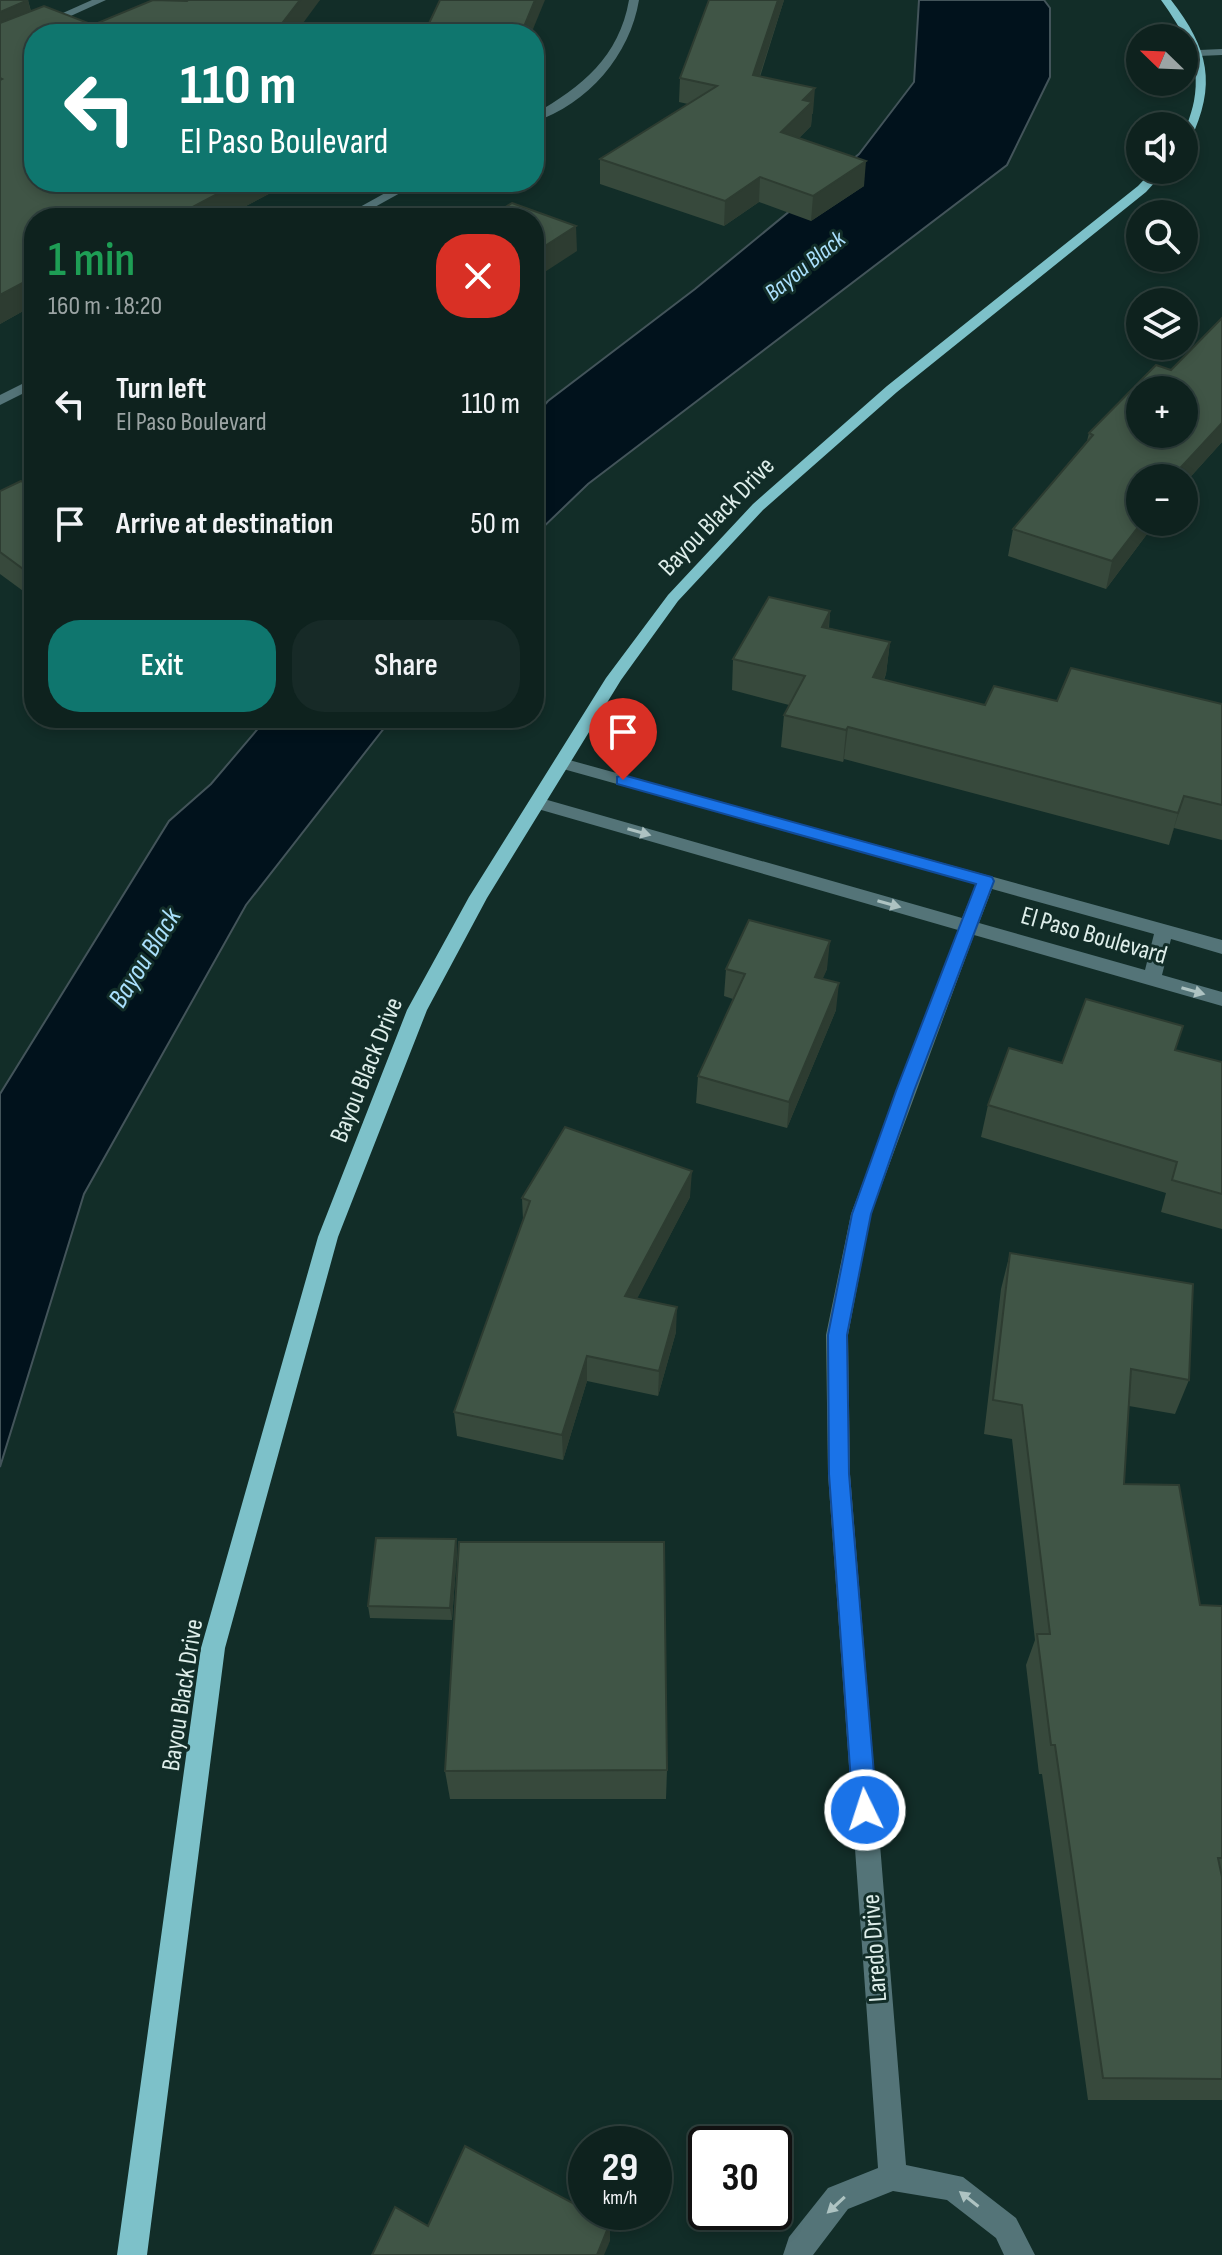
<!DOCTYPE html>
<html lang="en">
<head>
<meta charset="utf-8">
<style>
	body { margin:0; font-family:"Sofia Sans Condensed",sans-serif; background:#172a27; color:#f1f3f6; height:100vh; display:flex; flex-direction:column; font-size:30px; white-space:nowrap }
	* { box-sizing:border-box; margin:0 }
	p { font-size:26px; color:#9ba4a4 }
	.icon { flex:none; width:44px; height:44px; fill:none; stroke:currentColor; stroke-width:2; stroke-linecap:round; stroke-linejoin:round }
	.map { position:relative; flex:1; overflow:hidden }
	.panel { position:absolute; left:24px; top:208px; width:520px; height:520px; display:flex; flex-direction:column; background:#0e221e; border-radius:32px; box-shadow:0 4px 12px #0003,0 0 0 2px #2e3f3c }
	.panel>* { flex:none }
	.top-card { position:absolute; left:24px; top:24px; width:520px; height:168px; border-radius:32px; box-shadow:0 4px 12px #0003,0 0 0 2px #2e3f3c; background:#0f766e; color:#fff; overflow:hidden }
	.needle { width:52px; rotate:293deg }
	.buttons { position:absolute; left:1126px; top:24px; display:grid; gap:16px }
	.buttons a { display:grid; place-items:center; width:72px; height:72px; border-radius:50%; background:#0e221e; box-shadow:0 4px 12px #0003,0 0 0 2px #2e3f3c; font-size:40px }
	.speed { position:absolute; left:568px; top:2126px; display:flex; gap:16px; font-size:40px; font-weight:700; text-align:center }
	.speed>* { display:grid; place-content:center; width:104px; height:104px; border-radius:50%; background:#0e221e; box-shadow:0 4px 12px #0003,0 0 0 2px #2e3f3c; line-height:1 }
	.speed small { font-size:20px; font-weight:400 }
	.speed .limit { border:4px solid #111; border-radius:12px; background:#fff; color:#111 }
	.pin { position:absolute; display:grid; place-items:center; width:68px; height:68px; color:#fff; margin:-82px -34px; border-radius:50% 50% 50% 0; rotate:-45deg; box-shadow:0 0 8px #0007 }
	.pin .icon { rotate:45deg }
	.me { position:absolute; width:88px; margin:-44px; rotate:356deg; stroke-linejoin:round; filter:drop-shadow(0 0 6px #0008) }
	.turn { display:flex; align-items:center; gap:28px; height:168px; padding:0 24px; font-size:36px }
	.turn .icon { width:104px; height:104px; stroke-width:2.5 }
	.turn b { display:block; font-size:56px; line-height:68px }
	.round { display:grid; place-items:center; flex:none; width:84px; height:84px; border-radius:32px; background:#172a27 }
	.overview { display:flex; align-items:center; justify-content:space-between; height:136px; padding:0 24px }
	h1 { font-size:48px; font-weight:600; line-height:60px; color:#1e9e55 }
	.action { display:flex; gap:16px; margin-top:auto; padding:16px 24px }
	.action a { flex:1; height:92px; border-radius:32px; background:#0f766e; color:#fff; font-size:32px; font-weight:600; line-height:92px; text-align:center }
	.action a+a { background:#172a27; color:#f1f3f6 }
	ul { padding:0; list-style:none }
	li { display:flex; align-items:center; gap:24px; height:120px; padding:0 24px }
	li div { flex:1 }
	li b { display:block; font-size:30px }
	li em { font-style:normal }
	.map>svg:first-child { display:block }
	.water { fill:#01121c; stroke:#43545a; stroke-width:2 }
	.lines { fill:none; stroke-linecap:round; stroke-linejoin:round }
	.minor { fill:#547478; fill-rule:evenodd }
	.major { fill:#7dc1c9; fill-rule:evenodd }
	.wall { fill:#37493c }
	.shaded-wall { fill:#2d3c31 }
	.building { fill:#405546; stroke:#2d3c31; stroke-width:2; fill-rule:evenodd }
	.oneway { fill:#aec3c2 }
	.route { fill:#1a73e8; stroke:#114b97; stroke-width:2 }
	.labels { text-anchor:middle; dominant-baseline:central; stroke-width:6; stroke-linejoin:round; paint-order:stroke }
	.far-water-label { font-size:24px; font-style:italic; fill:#abe1fd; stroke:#122d28 }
	.street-label { font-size:26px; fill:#deeeea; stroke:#122d28 }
	.water-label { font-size:28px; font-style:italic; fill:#abe1fd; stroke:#122d28 }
</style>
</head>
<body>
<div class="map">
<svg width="1222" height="2255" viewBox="0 0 1222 2255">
	<rect width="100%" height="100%" fill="#122d28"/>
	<g class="water">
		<polygon points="919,0 1044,0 1050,8 1050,77 1007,165 588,484 534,536 534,417 548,401 695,289 859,154 914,82"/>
		<polygon points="267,718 392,718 246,905 84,1194 0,1467 0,1094 169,821 211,784"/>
	</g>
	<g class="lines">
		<g class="minor">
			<polygon points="92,0 106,0 0,48 0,41"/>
			<path d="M629,0H639C630,55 588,104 534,122V114C582,87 619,57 629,0Z"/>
			<polygon points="1222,49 1222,55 1199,56 1194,53 1199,50"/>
			<polygon points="405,182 420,182 355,218 340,218"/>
			<polygon points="34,378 34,388 0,405 0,395"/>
			<path d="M562,758L1222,940V954L1171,939L1162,975L1222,992V1006L974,935L871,1214L848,1335L850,1474L906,2165L963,2177L1016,2218L1035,2255H1004L996,2238L947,2200L893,2191L848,2209L813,2255H783L789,2237L828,2188L878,2168L828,1474L826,1335L851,1214L958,930L531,807L528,803L537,797L962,918L976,884L556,767L554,763L556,759ZM992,889L1154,934L1145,970L979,923Z"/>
		</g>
		<g class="major">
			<path d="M1161,0H1171C1209,49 1217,84 1190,141L1184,144C1184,128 1191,117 1194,101C1202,61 1183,31 1161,0Z"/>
			<polygon points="1153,170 1166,170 1146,192 897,392 763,510 678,601 621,680 487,898 427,1010 338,1237 225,1648 147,2255 117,2255 201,1648 318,1237 407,1010 469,897 606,678 668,595 753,504 887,386 1138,186"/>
		</g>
	</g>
	<g class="wall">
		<polygon points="0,0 28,0 31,11 93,25 153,0 320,0 34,182 303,182 288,190 280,188 223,218 34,218 34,305 0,324"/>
		<polygon points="709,0 784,0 760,77 813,113 812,114 811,126 799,138 864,186 811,221 759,202 724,226 600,184 600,159 688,104 679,102 680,78"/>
		<polygon points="1089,433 1222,442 1184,484 1184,478 1140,522 1156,522 1106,589 1008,556 1013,529 1087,441"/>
		<polygon points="34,490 34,599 0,574 0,491"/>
		<polygon points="830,611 829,628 890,642 886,674 884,680 985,705 1057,701 1222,704 1222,840 1174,828 1169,845 844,759 843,762 781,747 784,715 789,705 732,690 733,659"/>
		<polygon points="726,969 827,969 822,979 836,1010 787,1128 696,1103 698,1076 733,999 724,996"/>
		<polygon points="1175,1050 1222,1062 1222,1229 1161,1212 1166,1193 981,1137 988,1105 1062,1063"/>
		<polygon points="690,1197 637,1298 676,1332 658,1396 587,1381 563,1460 457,1436 454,1412 523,1220 522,1198"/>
		<polygon points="1010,1253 1189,1380 1175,1414 1129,1406 1124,1484 1200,1605 1222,1606 1222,2100 1088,2100 1042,1774 1039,1774 1026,1665 1035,1640 1012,1439 984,1434 1001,1289"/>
		<polygon points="456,1539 457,1552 452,1620 370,1618 368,1606"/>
		<polygon points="667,1770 666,1799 450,1799 445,1771"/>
	</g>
	<g class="shaded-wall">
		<polygon points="28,0 33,23 0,38 0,12"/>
		<polygon points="300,0 320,0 295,34 280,26"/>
		<polygon points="535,0 545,0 531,34 521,34"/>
		<polygon points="778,0 784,0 752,99 753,75"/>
		<polygon points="815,88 813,113 812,114 811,126 780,157 781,132 803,100"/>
		<polygon points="866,161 864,186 811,221 813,196"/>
		<polygon points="760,177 759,202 724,226 725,201"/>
		<polygon points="240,182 279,182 280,188 223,218 172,218"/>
		<polygon points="287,182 303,182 288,190"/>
		<polygon points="576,226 577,251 534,279 534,253"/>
		<polygon points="34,277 34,305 0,324 0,295"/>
		<polygon points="1222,423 1222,442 1184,484 1184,478 1171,478"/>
		<polygon points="1142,522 1156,522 1106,589 1112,561"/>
		<polygon points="830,611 827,643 822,627"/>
		<polygon points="890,642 886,674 869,709 873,677"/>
		<polygon points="848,727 844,759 843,762 846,730"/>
		<polygon points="1184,796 1174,828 1169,845 1178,813"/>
		<polygon points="830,941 827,969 812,1004 815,977"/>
		<polygon points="839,983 836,1010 787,1128 789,1102"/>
		<polygon points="692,1171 690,1197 625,1322 625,1296"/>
		<polygon points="677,1307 676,1332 658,1396 659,1371"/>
		<polygon points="587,1356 587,1381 563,1460 562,1435"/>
		<polygon points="456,1539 457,1552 452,1620 450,1608"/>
		<polygon points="610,2223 610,2241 604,2255 597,2255"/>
	</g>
	<g class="building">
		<polygon points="0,0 28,0 0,12"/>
		<polygon points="153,0 186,1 185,0 300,0 280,26 302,34 34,34 34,182 240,182 172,218 34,218 34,277 0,295 0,80 2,79 0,78 0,23 44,6 93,25"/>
		<polygon points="440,0 535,0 521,34 424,34"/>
		<polygon points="709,0 778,0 753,75 815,88 803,100 812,102 781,132 866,161 813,196 760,177 725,201 600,159 717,86 680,78"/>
		<polygon points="512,203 576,226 534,253 534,218 488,218"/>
		<path d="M1222,318V423L1171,478H1140V522H1142L1112,561L1013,529L1093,435L1089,433L1156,365L1171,370ZM1140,390H1184V434H1140Z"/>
		<polygon points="21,481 34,490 34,577 0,552 0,491"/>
		<polygon points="769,597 830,611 822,627 890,642 873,677 985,705 994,686 1057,701 1071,668 1222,704 1222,805 1184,796 1178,813 848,727 846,730 784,715 805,676 733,659"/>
		<polygon points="749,920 830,941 815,977 839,983 789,1102 698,1076 745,974 726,969"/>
		<polygon points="1086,999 1183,1026 1175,1050 1222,1062 1222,1194 1172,1180 1177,1162 988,1105 1009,1048 1062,1063"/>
		<polygon points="565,1127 692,1171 625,1296 677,1307 659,1371 587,1356 562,1435 454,1412 530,1201 522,1198"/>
		<polygon points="1010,1253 1193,1284 1189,1380 1131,1369 1124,1484 1179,1485 1200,1605 1222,1606 1222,1858 1218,1858 1222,1877 1222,2079 1103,2078 1055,1745 1051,1745 1037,1634 1050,1634 1022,1405 993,1400"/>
		<polygon points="376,1538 456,1539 450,1608 368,1606"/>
		<polygon points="459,1542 664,1542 667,1770 445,1771"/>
		<polygon points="465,2146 586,2210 586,2212 590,2212 610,2223 597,2255 372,2255 395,2207 428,2226"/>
	</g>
	<defs><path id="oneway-solid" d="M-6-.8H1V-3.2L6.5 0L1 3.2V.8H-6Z" transform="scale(2)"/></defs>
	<g class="oneway">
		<use href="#oneway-solid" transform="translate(639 832) rotate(16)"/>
		<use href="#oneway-solid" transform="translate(889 904) rotate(16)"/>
		<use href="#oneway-solid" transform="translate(1193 991) rotate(16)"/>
		<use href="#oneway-solid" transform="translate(969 2199) rotate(-142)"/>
		<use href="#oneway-solid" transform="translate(836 2205) rotate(137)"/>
	</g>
	<polygon class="route" points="623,775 992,877 994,881 914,1091 871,1214 847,1335 849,1474 877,1810 873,1819 865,1822 857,1819 853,1810 829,1474 828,1335 852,1214 896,1091 976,884 617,784 617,777"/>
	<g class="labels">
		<g class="far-water-label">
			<text transform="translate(805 266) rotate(-39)">Bayou Black</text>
		</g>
		<g class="street-label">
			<text transform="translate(717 517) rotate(-46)">Bayou Black Drive</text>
			<text transform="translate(1094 936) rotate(16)">El Paso Boulevard</text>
			<text transform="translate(367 1070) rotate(-68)">Bayou Black Drive</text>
			<text transform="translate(183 1695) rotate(-81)">Bayou Black Drive</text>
			<text transform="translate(875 1948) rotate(-94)">Laredo Drive</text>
		</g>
		<g class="water-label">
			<text transform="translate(145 958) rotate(-58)">Bayou Black</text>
		</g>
	</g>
</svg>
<div class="buttons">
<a><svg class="needle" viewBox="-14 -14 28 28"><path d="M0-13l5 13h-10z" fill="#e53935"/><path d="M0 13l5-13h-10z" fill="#9ba4a4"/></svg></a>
<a><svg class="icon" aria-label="sound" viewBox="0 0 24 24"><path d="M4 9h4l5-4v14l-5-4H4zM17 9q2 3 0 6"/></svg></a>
<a><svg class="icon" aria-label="search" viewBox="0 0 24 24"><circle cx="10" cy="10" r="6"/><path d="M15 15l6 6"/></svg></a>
<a><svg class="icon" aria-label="layers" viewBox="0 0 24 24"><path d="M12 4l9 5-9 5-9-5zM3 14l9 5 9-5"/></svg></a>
<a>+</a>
<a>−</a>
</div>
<div class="speed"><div>29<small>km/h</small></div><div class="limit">30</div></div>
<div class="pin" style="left:623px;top:780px;background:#d93025"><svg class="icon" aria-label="arrive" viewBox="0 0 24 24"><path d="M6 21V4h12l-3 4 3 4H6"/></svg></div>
<svg class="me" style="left:865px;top:1810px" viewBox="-20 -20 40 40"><circle r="17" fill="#1a73e8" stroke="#fff" stroke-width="3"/><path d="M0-11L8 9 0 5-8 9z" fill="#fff"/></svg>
<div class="top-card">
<div class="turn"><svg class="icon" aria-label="left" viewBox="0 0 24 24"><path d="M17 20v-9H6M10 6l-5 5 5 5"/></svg><div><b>110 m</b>El Paso Boulevard</div></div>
</div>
<section class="panel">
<div class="overview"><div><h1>1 min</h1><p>160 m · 18:20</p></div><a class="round" style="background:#d93025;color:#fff"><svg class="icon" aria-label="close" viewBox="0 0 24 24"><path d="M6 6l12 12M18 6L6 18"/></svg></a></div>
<ul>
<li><svg class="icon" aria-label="left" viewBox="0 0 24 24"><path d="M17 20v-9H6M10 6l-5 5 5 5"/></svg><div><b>Turn left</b><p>El Paso Boulevard</p></div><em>110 m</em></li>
<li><svg class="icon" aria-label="arrive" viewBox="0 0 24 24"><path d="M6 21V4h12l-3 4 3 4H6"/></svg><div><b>Arrive at destination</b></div><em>50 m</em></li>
</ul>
<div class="action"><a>Exit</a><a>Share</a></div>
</section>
</div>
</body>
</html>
